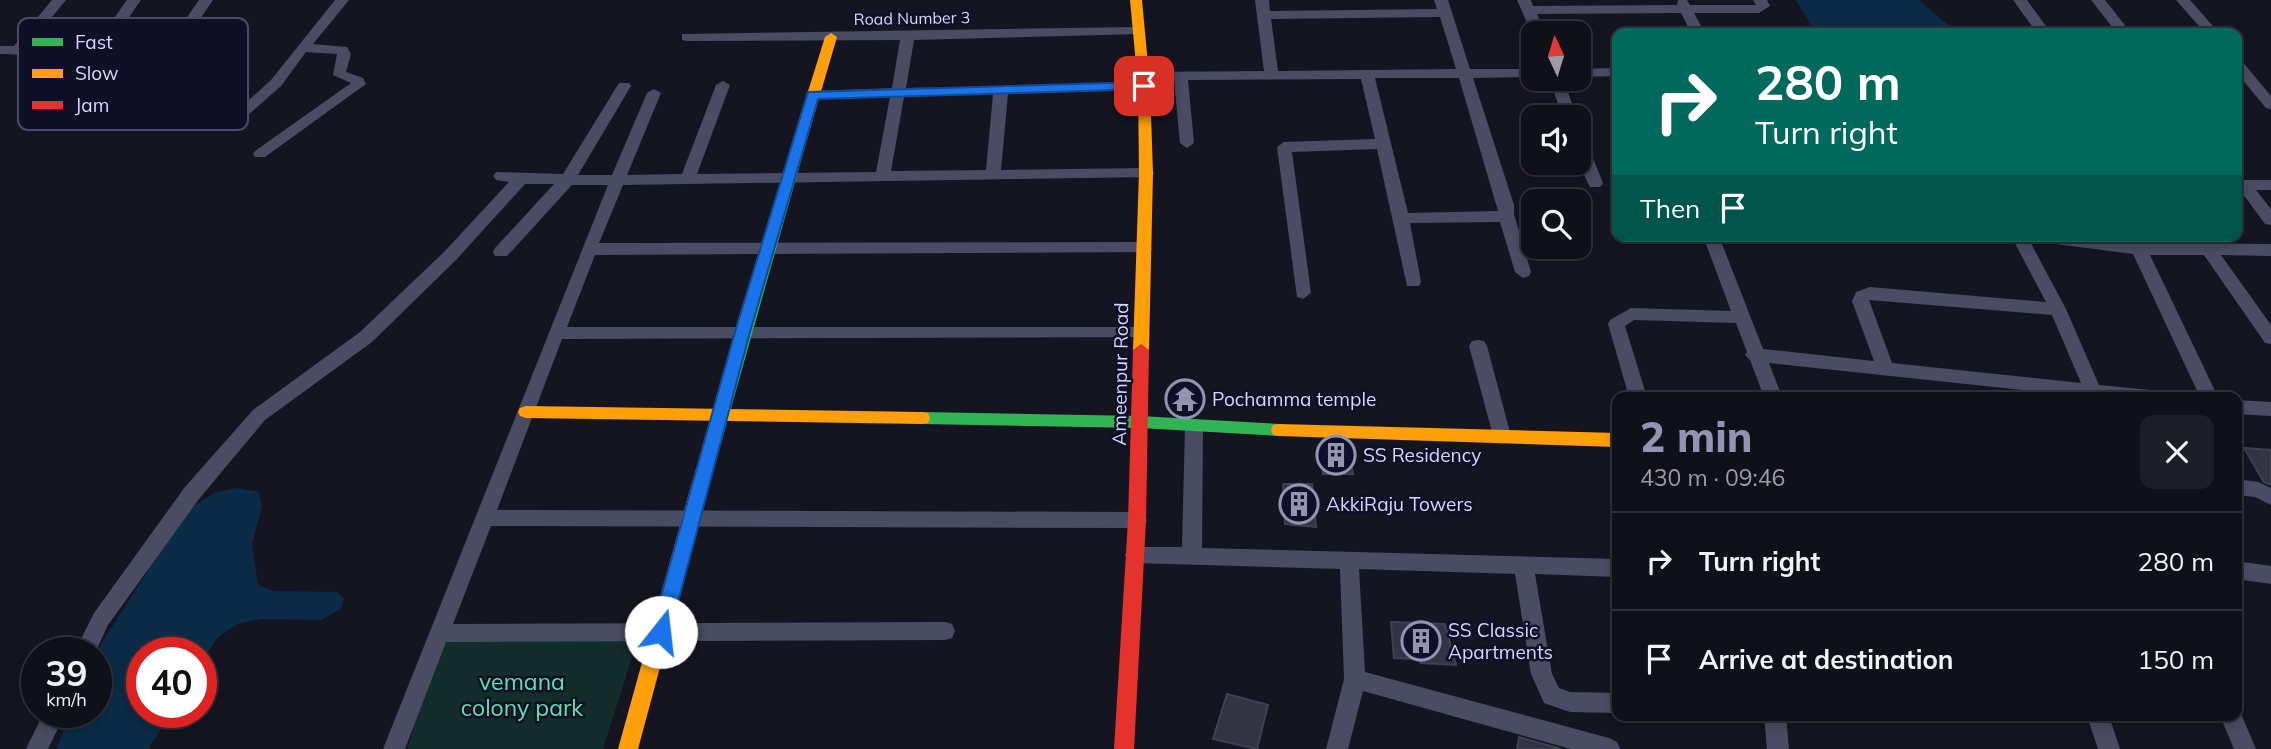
<!DOCTYPE html>
<html lang="en">
<head>
<meta charset="utf-8">
<style>
	body { margin:0; font-family:Mulish,sans-serif; background:#1e1e26; color:#f1f3f6; height:100vh; display:flex; flex-direction:column; font-size:26px; white-space:nowrap }
	* { box-sizing:border-box; margin:0 }
	p { font-size:23px; color:#9c9da2 }
	.icon { flex:none; width:38px; height:38px; fill:none; stroke:currentColor; stroke-width:2; stroke-linecap:round; stroke-linejoin:round }
	.map { position:relative; flex:1; overflow:hidden }
	.drawer { position:absolute; left:1612px; top:392px; width:630px; height:329px; display:flex; flex-direction:column; background:#101019; border-radius:14px; box-shadow:0 4px 10px #0003,0 0 0 2px #303038 }
	.drawer>* { flex:none }
	.banner { position:absolute; left:1612px; top:28px; width:630px; height:214px; border-radius:14px; box-shadow:0 4px 10px #0003,0 0 0 2px #303038; background:#00695c; color:#fff; overflow:hidden }
	.needle { width:46px; rotate:356deg }
	.fabs { position:absolute; left:1521px; top:21px; display:grid; gap:14px }
	.fabs a { display:grid; place-items:center; width:70px; height:70px; border-radius:14px; background:#101019; box-shadow:0 4px 10px #0003,0 0 0 2px #303038; font-size:35px }
	.speed { position:absolute; left:21px; top:637px; display:flex; gap:14px; font-size:35px; font-weight:700; text-align:center }
	.speed>* { display:grid; place-content:center; width:91px; height:91px; border-radius:50%; background:#101019; box-shadow:0 4px 10px #0003,0 0 0 2px #303038; line-height:1 }
	.speed small { font-size:18px; font-weight:400 }
	.speed .limit { border:10px solid #d22; background:#fff; color:#111 }
	.pin { position:absolute; display:grid; place-items:center; width:60px; height:60px; color:#fff; margin:-30px; border-radius:14px; box-shadow:0 4px 10px #0006 }
	.me { position:absolute; width:77px; margin:-38px; rotate:16deg; stroke-linejoin:round; filter:drop-shadow(0 0 5px #0008) }
	.turn { display:flex; align-items:center; gap:24px; height:147px; padding:0 28px; font-size:32px }
	.turn .icon { width:91px; height:91px; stroke-width:2.5 }
	.turn b { display:block; font-size:49px; line-height:60px }
	.then { display:flex; align-items:center; height:66px; padding:0 28px; background:#0003; gap:14px; font-size:26px }
	.round { display:grid; place-items:center; flex:none; width:74px; height:74px; border-radius:14px; background:#1e1e26 }
	.summary { display:flex; align-items:center; justify-content:space-between; height:119px; padding:0 28px }
	h1 { font-size:42px; font-weight:800; line-height:52px; color:#9294b1 }
	ul { padding:0; list-style:none }
	li { display:flex; align-items:center; gap:21px; height:98px; padding:0 28px; border-top:2px solid #303038 }
	li div { flex:1 }
	li b { display:block; font-size:26px }
	li em { font-style:normal }
	.map>svg:first-child { display:block }
	.green { fill:#122d2a }
	.water { fill:#0c2b46 }
	.building { fill:#334; stroke:#404055; stroke-width:2 }
	.lines { fill:none; stroke-linecap:round; stroke-linejoin:round }
	.street { fill:#494c62; fill-rule:evenodd }
	.fast { fill:#30b455; fill-rule:evenodd }
	.slow { fill:#ff9f0a; fill-rule:evenodd }
	.jam { fill:#e5322d; fill-rule:evenodd }
	.route { fill:#1a73e8; stroke:#114b97; stroke-width:2 }
	.labels { text-anchor:middle; dominant-baseline:central; stroke-width:5; stroke-linejoin:round; paint-order:stroke }
	.far-street-label { font-size:16px; fill:#d5d8ff; stroke:#0f0f27 }
	.street-label { font-size:19px; fill:#d5d8ff; stroke:#0f0f27 }
	.poi-label { font-size:19px; fill:#d5d8ff; stroke:#0f0f27; text-anchor:start }
	.near-park-label { font-size:23px; fill:#5ee3ab; stroke:#0f0f27 }
	.key { fill:#0f0f27; stroke:#4a4b68; stroke-width:2 }
	.key-label { font-size:19px; fill:#d5d8ff }
</style>
</head>
<body>
<div class="map">
<svg width="2271" height="749" viewBox="0 0 2271 749">
	<rect width="100%" height="100%" fill="#151521"/>
	<polygon class="green" points="440,640 637,641 603,749 407,749"/>
	<g class="water">
		<polygon points="1796,0 1919,0 1943,21 1962,33 1816,33"/>
		<polygon points="237,488 259,492 262,506 252,544 258,585 274,591 337,592 344,598 341,609 321,620 261,619 238,624 218,637 201,662 201,653 142,653 142,712 172,712 148,749 56,749 71,712 96,712 96,654 104,639 158,555 195,505 216,492"/>
	</g>
	<g class="building">
		<polygon points="1321,444 1348,444 1353,474 1323,474"/>
		<polygon points="2244,448 2271,450 2271,485 2264,482"/>
		<polygon points="1283,484 1312,484 1316,527 1285,524"/>
		<polygon points="1391,622 1445,624 1456,665 1421,663 1419,659 1394,658"/>
		<polygon points="1227,694 1268,705 1257,749 1213,739"/>
		<polygon points="1519,737 1561,749 1517,749"/>
	</g>
	<g class="lines">
		<g class="street">
			<path d="M52,0H66L28,46C49,47 84,52 100,36C110,26 118,12 127,0H141C131,13 120,34 108,44C86,62 27,54 0,54V46H14Z"/>
			<polygon points="199,0 213,0 195,26 185,26 183,23"/>
			<polygon points="335,0 349,0 313,44 347,47 351,54 346,72 363,78 366,84 265,157 255,157 253,154 255,151 351,83 333,75 337,54 306,52 281,86 241,121 236,123 229,118 271,80"/>
			<path d="M1255,0H1269L1270,11L1437,9L1434,0H1448L1470,69H1533V77L1473,78L1514,205V214L1531,272L1529,276L1523,278L1515,272L1500,222L1410,223L1421,282L1419,286H1407L1377,149L1292,152L1311,293L1303,299L1297,297L1277,147L1284,142L1375,139L1361,79L1188,80L1194,143L1187,148L1180,143L1174,80H1143L1136,76L1143,72L1264,71ZM1440,17L1456,69L1278,71L1271,19ZM1375,78H1459L1498,211L1408,213Z"/>
			<polygon points="1517,0 1531,0 1533,6 1677,5 1678,0 1687,0 1690,5 1756,5 1753,0 1767,0 1770,6 1759,13 1694,13 1705,33 1691,33 1681,13 1537,14 1545,33 1533,33 1533,36"/>
			<polygon points="2013,0 2027,0 2051,33 2037,33"/>
			<polygon points="2091,0 2105,0 2131,33 2117,33"/>
			<polygon points="2176,0 2190,0 2219,33 2205,33"/>
			<path d="M1137,27L1142,28V34L914,40L906,88L1149,83L1151,86L1144,90L1008,94L1001,170L1146,168L1151,169L1154,173L1151,177L623,185L599,243L1144,242L1152,248L1150,252L595,255L567,327H1141L1147,329L1150,333L1147,337L562,339L497,510L1137,512L1144,514L1147,520L1144,526L1137,528L491,526L453,624L945,622L952,624L955,631L952,638L945,640L446,642L405,749H383L608,185H572L507,256H495L493,252L495,248L554,184H525L456,260L372,342L265,420L199,499L108,625L95,653H74L94,613L185,487L253,410L360,332L444,252L509,182L496,180L493,176L496,172L563,174L619,83H629L631,86L578,175H612L647,93L654,89L661,93L627,175L682,174L716,85L723,81L730,85L697,174L876,172L890,97L812,99L805,95L812,91L892,88L900,40L687,41L682,40V34ZM993,94L986,170L891,171L904,97Z"/>
			<polygon points="2236,59 2241,60 2271,96 2271,109 2266,108 2236,72"/>
			<polygon points="1617,68 1617,76 1578,77 1578,69"/>
			<polygon points="1549,79 1563,79 1577,117 1563,117"/>
			<path d="M1578,134L1585,139L1603,183L1600,187H1590C1580,169 1578,154 1578,134Z"/>
			<polygon points="2236,180 2271,180 2271,190 2256,190 2271,209 2271,225 2265,224 2240,190 2236,190"/>
			<path d="M1703,236H1719L1763,349L1874,361L1852,301L1856,292L1870,287L2046,302L2011,236H2027L2066,309L2099,385L2151,390L2157,392L2160,397H2087L1769,363L1782,397H1764L1750,360L1745,355L1747,352L1736,323L1634,320L1625,326L1647,397H1629L1608,324L1610,320L1631,308L1731,311ZM1869,300L2052,315L2081,383L1892,363Z"/>
			<polygon points="2032,236 2084,236 2139,243 2271,244 2271,256 2221,255 2271,325 2271,344 2265,343 2204,255 2150,255 2218,397 2200,397 2133,254 2040,242"/>
			<polygon points="1478,340 1484,341 1487,346 1511,436 1508,441 1502,443 1496,441 1493,436 1469,346 1472,341"/>
			<polygon points="2236,400 2271,402 2271,416 2236,414"/>
			<polygon points="1194,420 1200,422 1203,427 1202,548 1617,559 1617,577 1535,574 1552,674 1559,688 1570,692 1617,693 1617,713 1570,712 1544,703 1531,674 1515,574 1359,569 1365,672 1609,738 1617,742 1620,749 1571,749 1363,691 1348,749 1326,749 1344,679 1340,569 1135,563 1128,561 1125,555 1128,549 1135,547 1182,547 1185,427 1188,422"/>
			<polygon points="2236,479 2258,482 2271,488 2271,505 2255,497 2236,495"/>
			<polygon points="2236,561 2271,566 2271,584 2236,579"/>
			<polygon points="2236,708 2239,709 2256,749 2234,749 2220,716 2236,716"/>
			<polygon points="44,712 66,712 48,749 26,749"/>
			<polygon points="1764,716 1786,716 1789,749 1767,749"/>
			<polygon points="2087,716 2109,716 2120,749 2098,749"/>
		</g>
		<g class="fast">
			<polygon points="801,132 808,136 707,493 704,498 698,500 692,498 689,493 794,136"/>
			<polygon points="922,412 1140,416 1279,424 1285,425 1287,430 1285,435 1279,436 1140,428 922,424 916,423 914,418 916,413"/>
		</g>
		<g class="slow">
			<polygon points="1130,0 1142,0 1150,86 1153,173 1149,350 1141,356 1133,350 1139,173 1138,86"/>
			<polygon points="831,33 837,37 808,136 801,140 796,139 794,136 825,37"/>
			<polygon points="526,406 922,412 928,413 930,418 928,423 922,424 526,418 520,416 518,412 520,408"/>
			<polygon points="1279,424 1617,433 1617,447 1279,436 1273,435 1271,430 1273,425"/>
			<polygon points="698,486 704,488 707,493 638,749 618,749 689,493 692,488"/>
		</g>
		<polygon class="jam" points="1141,344 1149,350 1146,520 1134,749 1114,749 1128,520 1133,350"/>
	</g>
	<polygon class="route" points="1144,82 1150,86 1148,89 818,99 750,332 670,632 667,638 661,641 654,638 651,632 735,332 808,92"/>
	<defs>
		<g id="temple-ring" transform="scale(2.0125)"><circle r="9.5" fill="#0f0f27" stroke="#9294b1" stroke-width="1.5"/><path d="M0-6L5-2H3V0L6.5 2.5H4V6H1.5V3h-3V6H-4V2.5H-6.5L-3 0V-2H-5Z" fill="#9294b1"/></g>
		<g id="building-ring" transform="scale(2.0125)"><circle r="9.5" fill="#0f0f27" stroke="#9294b1" stroke-width="1.5"/><path d="M-4-6H4V6H1V3H-1V6H-4ZM-2.5-4.3h1.7v1.8h-1.7ZM.8-4.3h1.7v1.8H.8ZM-2.5-1h1.7V.8h-1.7ZM.8-1h1.7V.8H.8Z" fill="#9294b1"/></g>
	</defs>
	<g fill-rule="evenodd">
		<use href="#temple-ring" x="1185" y="399"/>
		<use href="#building-ring" x="1336" y="455"/>
		<use href="#building-ring" x="1299" y="504"/>
		<use href="#building-ring" x="1421" y="641"/>
	</g>
	<g class="labels">
		<g class="far-street-label">
			<text transform="translate(912 18) rotate(-1)">Road Number 3</text>
		</g>
		<g class="street-label">
			<text transform="translate(1120 374) rotate(-89)">Ameenpur Road</text>
		</g>
		<g class="poi-label">
			<text x="1212" y="399">Pochamma temple</text>
			<text x="1363" y="455">SS Residency</text>
			<text x="1326" y="504">AkkiRaju Towers</text>
			<text x="1448" y="630">SS Classic<tspan x="1448" dy="22">Apartments</tspan></text>
		</g>
		<g class="near-park-label">
			<text x="522" y="681">vemana<tspan x="522" dy="26">colony park</tspan></text>
		</g>
	</g>
	<rect x="18" y="18" width="230" height="112" rx="10" class="key"/>
	<rect x="32" y="38" width="31" height="8" fill="#30b455"/>
	<rect x="32" y="69" width="31" height="9" fill="#ff9f0a"/>
	<rect x="32" y="101" width="31" height="8" fill="#e5322d"/>
	<g class="key-label">
		<text x="75" y="49">Fast</text>
		<text x="75" y="80">Slow</text>
		<text x="75" y="112">Jam</text>
	</g>
</svg>
<div class="fabs">
<a><svg class="needle" viewBox="-14 -14 28 28"><path d="M0-13l5 13h-10z" fill="#e53935"/><path d="M0 13l5-13h-10z" fill="#9c9da2"/></svg></a>
<a><svg class="icon" aria-label="sound" viewBox="0 0 24 24"><path d="M4 9h4l5-4v14l-5-4H4zM17 9q2 3 0 6"/></svg></a>
<a><svg class="icon" aria-label="search" viewBox="0 0 24 24"><circle cx="10" cy="10" r="6"/><path d="M15 15l6 6"/></svg></a>
</div>
<div class="speed"><div>39<small>km/h</small></div><div class="limit">40</div></div>
<div class="pin" style="left:1144px;top:86px;background:#d93025"><svg class="icon" aria-label="arrive" viewBox="0 0 24 24"><path d="M6 21V4h12l-3 4 3 4H6"/></svg></div>
<svg class="me" style="left:661px;top:632px" viewBox="-20 -20 40 40"><circle r="19" fill="#fff"/><path d="M0-13L10 11 0 6-10 11z" fill="#1a73e8"/></svg>
<div class="banner">
<div class="turn"><svg class="icon" aria-label="right" viewBox="0 0 24 24"><path d="M7 20v-9h11M14 6l5 5-5 5"/></svg><div><b>280 m</b>Turn right</div></div>
<div class="then">Then<svg class="icon" aria-label="arrive" viewBox="0 0 24 24"><path d="M6 21V4h12l-3 4 3 4H6"/></svg></div>
</div>
<section class="drawer">
<div class="summary"><div><h1>2 min</h1><p>430 m · 09:46</p></div><a class="round"><svg class="icon" aria-label="close" viewBox="0 0 24 24"><path d="M6 6l12 12M18 6L6 18"/></svg></a></div>
<ul>
<li><svg class="icon" aria-label="right" viewBox="0 0 24 24"><path d="M7 20v-9h11M14 6l5 5-5 5"/></svg><div><b>Turn right</b></div><em>280 m</em></li>
<li><svg class="icon" aria-label="arrive" viewBox="0 0 24 24"><path d="M6 21V4h12l-3 4 3 4H6"/></svg><div><b>Arrive at destination</b></div><em>150 m</em></li>
</ul>
</section>
</div>
</body>
</html>
